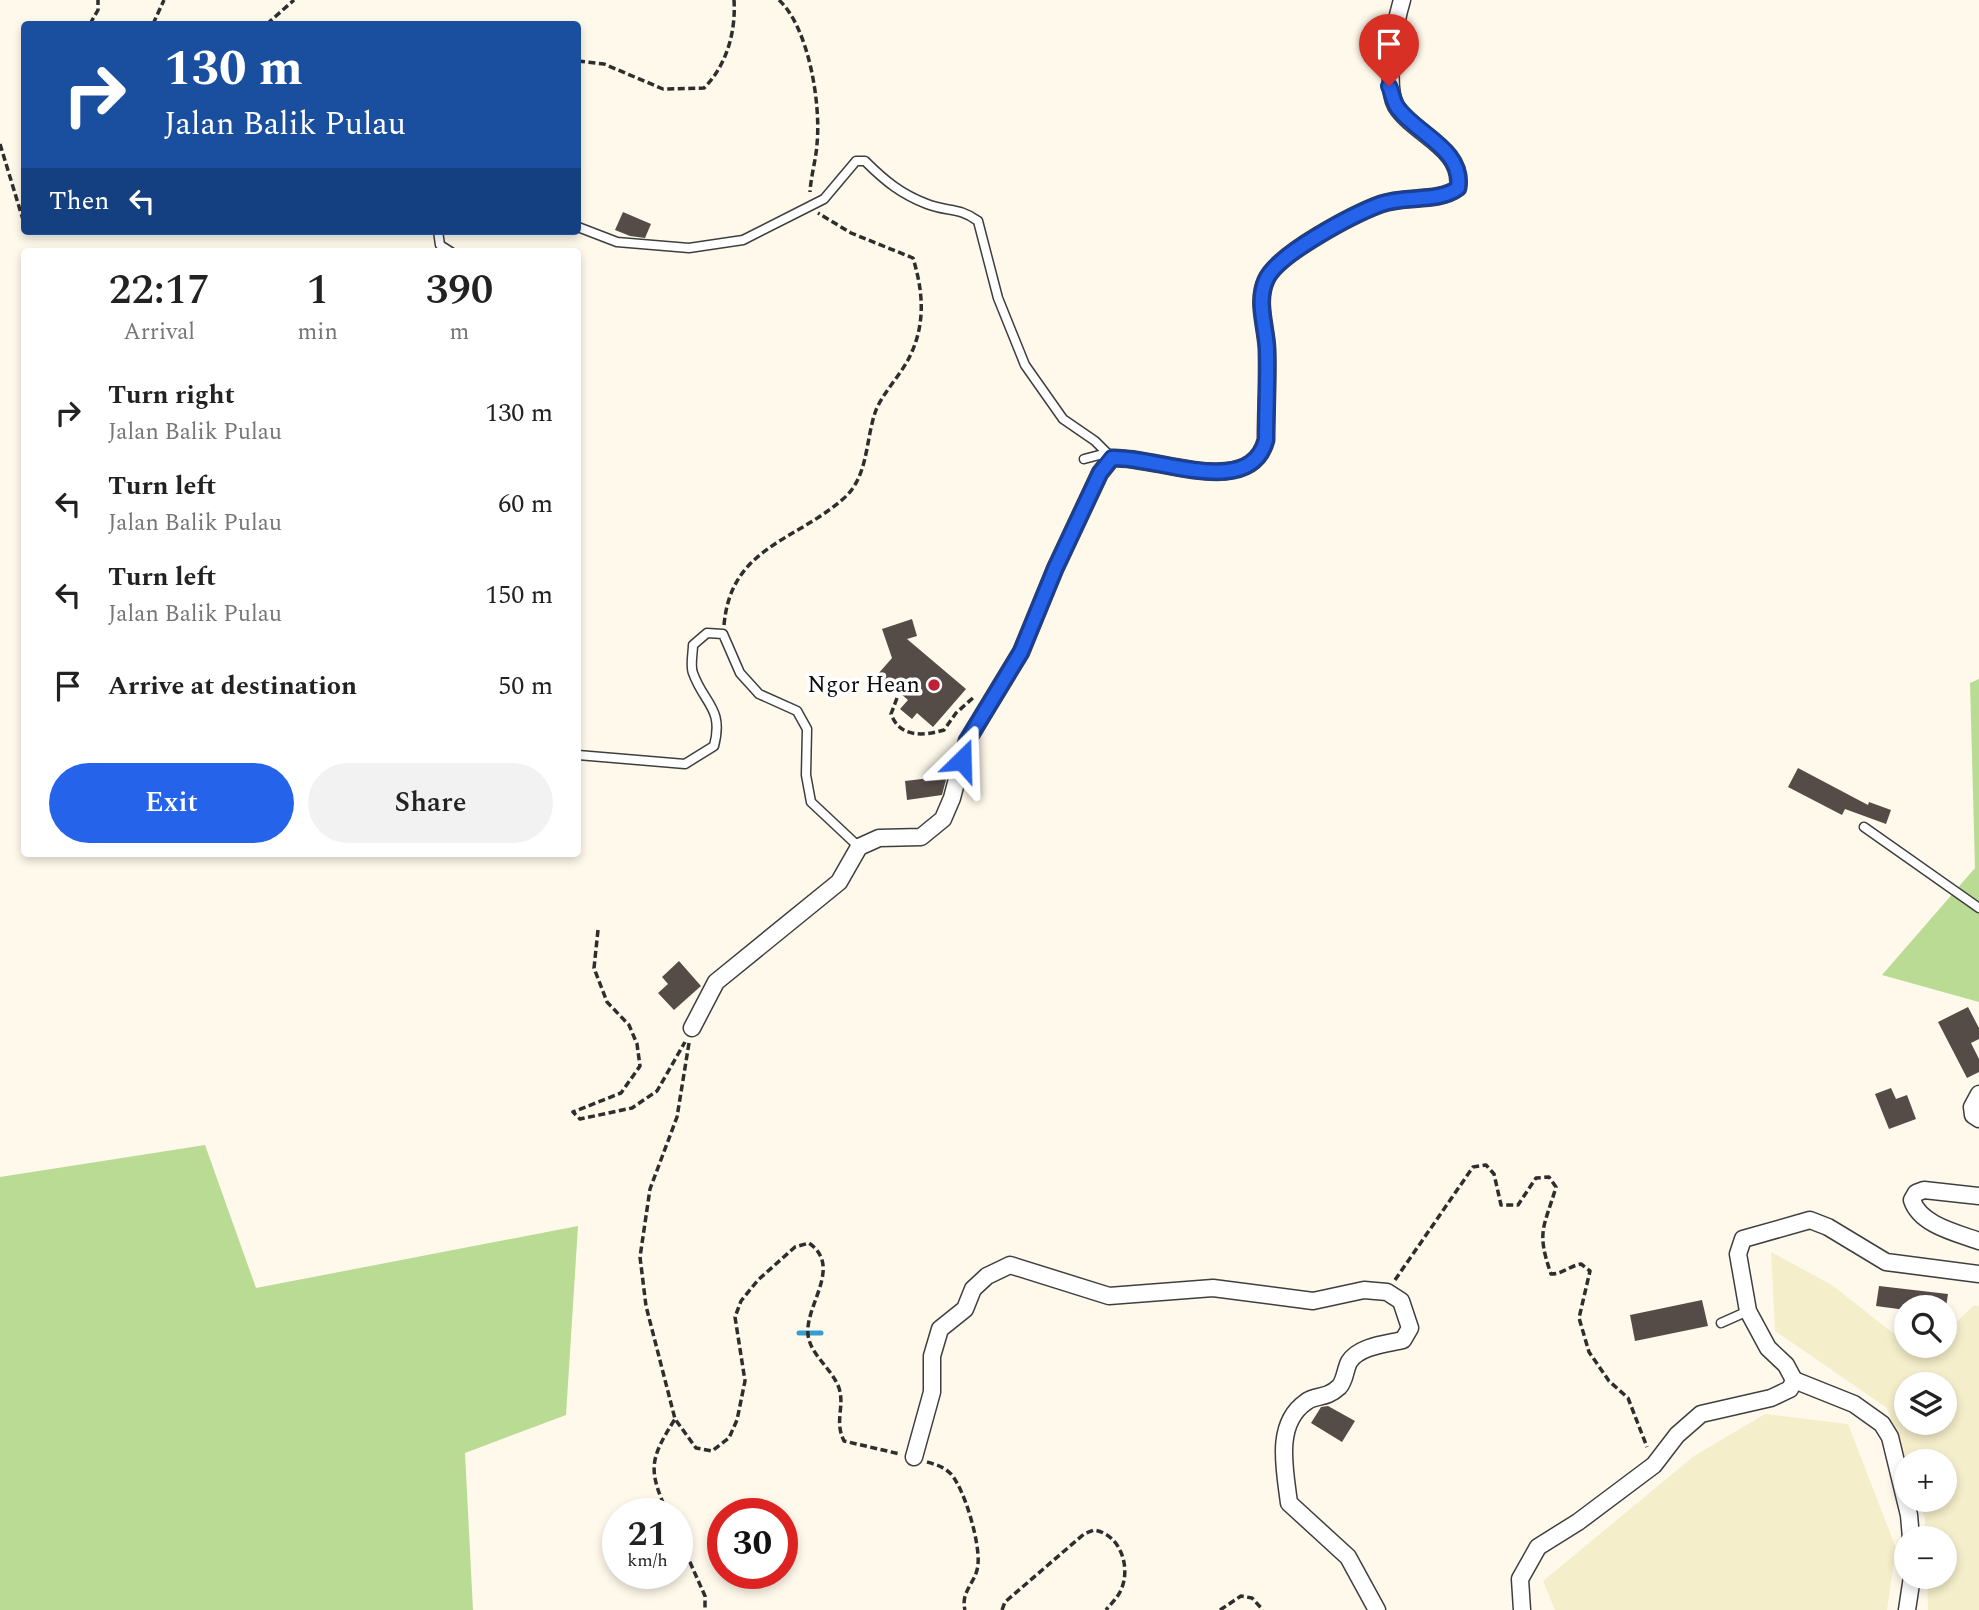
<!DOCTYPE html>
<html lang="en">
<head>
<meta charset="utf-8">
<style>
	body { margin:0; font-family:Spectral,serif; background:#f2f2f2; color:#222; height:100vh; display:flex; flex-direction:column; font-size:26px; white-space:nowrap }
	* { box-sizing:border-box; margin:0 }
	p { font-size:23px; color:#767676 }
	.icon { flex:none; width:38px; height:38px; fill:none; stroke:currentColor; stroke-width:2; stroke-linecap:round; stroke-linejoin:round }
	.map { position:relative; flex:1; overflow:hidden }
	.sheet { position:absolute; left:21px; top:248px; width:560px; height:609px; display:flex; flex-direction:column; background:#fff; border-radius:7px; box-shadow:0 4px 10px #0003 }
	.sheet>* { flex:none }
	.guide { position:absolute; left:21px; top:21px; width:560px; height:214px; border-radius:7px; box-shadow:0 4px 10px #0003; background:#1a4fa0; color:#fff; overflow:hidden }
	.tools { position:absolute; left:1894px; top:1295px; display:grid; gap:14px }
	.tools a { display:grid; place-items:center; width:63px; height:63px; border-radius:50%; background:#fff; box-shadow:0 4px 10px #0003; font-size:35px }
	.speed { position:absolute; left:602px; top:1498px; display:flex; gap:14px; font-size:35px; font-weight:700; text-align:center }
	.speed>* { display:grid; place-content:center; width:91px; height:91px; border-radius:50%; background:#fff; box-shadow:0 4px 10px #0003; line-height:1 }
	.speed small { font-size:18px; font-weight:400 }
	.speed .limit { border:10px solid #d22; background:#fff; color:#111 }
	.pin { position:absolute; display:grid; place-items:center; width:60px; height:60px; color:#fff; margin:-72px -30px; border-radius:50% 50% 50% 0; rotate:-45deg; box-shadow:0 0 7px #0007 }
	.pin .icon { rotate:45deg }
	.me { position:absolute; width:77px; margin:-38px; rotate:22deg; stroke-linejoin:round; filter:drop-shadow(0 0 5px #0008) }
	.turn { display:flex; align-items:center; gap:24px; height:147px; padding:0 28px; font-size:32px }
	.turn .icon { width:91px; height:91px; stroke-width:2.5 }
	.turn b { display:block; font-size:49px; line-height:60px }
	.then { display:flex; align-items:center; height:66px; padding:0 28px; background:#0003; gap:14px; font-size:26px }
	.eta { display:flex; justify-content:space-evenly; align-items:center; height:119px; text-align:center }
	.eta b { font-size:42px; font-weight:600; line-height:49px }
	.button { display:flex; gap:14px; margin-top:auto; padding:14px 28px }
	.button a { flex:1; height:80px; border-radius:42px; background:#2563eb; color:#fff; font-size:28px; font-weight:600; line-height:80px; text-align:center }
	.button a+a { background:#f2f2f2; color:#222 }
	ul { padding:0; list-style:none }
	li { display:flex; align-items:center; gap:21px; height:91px; padding:0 28px }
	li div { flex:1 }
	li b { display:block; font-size:26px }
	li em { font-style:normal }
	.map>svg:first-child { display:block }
	.farmland { fill:#f5eecb; fill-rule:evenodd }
	.forest { fill:#b9db93 }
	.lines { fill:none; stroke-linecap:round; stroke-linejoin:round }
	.stream { stroke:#349ed0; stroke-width:5 }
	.building { fill:#554c48 }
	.service-casing { stroke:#3f3f3f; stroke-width:11 }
	.minor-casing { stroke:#3f3f3f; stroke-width:19 }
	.path { stroke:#2e2e2e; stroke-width:3.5; stroke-dasharray:7 3.5; stroke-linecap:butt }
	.service { stroke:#fff; stroke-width:8 }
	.minor { stroke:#fff; stroke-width:16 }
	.route-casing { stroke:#184099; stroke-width:18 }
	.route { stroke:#2563eb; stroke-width:12 }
	.poi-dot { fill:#bf2135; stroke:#fff; stroke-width:2.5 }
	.labels { text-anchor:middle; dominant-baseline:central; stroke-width:7; stroke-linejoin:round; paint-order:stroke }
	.poi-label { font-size:23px; fill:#0c0c0c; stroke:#fff; text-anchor:end }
</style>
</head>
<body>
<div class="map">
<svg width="1979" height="1610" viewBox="0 0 1979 1610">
	<rect width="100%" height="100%" fill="#fff9eb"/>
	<g class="farmland">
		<path d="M1771,1252L1832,1285L1922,1356L1933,1346H1944V1334L1974,1305L1979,1306V1610H1928L1927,1577H1944V1538H1925V1518L1918,1500H1944V1461L1906,1463L1887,1408L1775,1331ZM1906,1384H1944V1423H1906Z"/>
		<polygon points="1765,1414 1848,1424 1896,1548 1887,1610 1555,1610 1543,1581 1694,1456"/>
	</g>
	<g class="forest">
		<polygon points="1979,679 1979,1002 1882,975 1975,868 1970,683"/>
		<polygon points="205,1145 256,1288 578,1226 566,1415 465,1453 473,1610 0,1610 0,1177"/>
	</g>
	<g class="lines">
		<polyline class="stream" points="799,1333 821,1333"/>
	</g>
	<g class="building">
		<polygon points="623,212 651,224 645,238 630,236 615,230"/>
		<polygon points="912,619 917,636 907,639 966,689 933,727 917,713 912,719 900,709 908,700 878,674 892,658 882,629"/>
		<polygon points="1798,768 1868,805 1869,802 1891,810 1886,824 1845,809 1842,815 1788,787"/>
		<polygon points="947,776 942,795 907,800 905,781"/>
		<polygon points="679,961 701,986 674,1010 658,993 668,984 662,977"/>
		<polygon points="1968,1007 1979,1028 1979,1039 1971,1043 1979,1059 1979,1072 1967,1078 1938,1022"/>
		<polygon points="1891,1088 1896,1099 1907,1095 1916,1119 1889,1129 1875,1094"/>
		<polygon points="1879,1286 1948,1294 1946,1307 1906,1307 1906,1310 1876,1306"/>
		<polygon points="1702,1300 1708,1326 1635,1341 1630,1315"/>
		<polygon points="1328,1406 1355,1421 1342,1442 1311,1423 1321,1407"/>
	</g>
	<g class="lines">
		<g class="service-casing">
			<g id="service">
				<path d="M578,227L617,242L689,248L743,240L824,199L856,161H865C885,181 901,194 927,204C948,212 959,207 978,221L998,298L1025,365L1063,419L1095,441L1112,458"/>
				<polyline points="438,231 440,245 451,252"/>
				<polyline points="1084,459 1107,453"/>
				<path d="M578,755L685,764L714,746C724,708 704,704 693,673C690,666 693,653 693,645L707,633L723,634L740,673L759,694L797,711L807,729L806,775L811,802L859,847"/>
				<polyline points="1864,827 1979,908"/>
				<polyline points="1721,1323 1748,1311"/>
			</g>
		</g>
		<g class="minor-casing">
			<g id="minor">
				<path d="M692,1028L716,982L839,882L859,847L879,838L921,837L943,819L952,798L967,741L1021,652L1055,569L1100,473L1112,458C1157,456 1250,500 1266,440C1266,410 1268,379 1267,349C1266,326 1256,302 1266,280C1277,254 1354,214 1381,204C1405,195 1438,203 1458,188C1464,148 1414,135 1396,106C1384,85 1395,23 1402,0"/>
				<polyline points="1979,1094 1972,1107 1973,1115 1979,1119"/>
				<path d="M1979,1196L1924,1190L1916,1193L1912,1200C1920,1225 1957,1233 1979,1241"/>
				<polyline points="1794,1380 1854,1404 1882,1424 1890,1437 1909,1515 1911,1538"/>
				<path d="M914,1457L932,1392V1356L940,1329L965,1309L973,1289L987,1276L1010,1265L1109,1296L1213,1288L1313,1301L1364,1290L1387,1292L1401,1301L1410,1328L1403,1340C1386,1344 1359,1346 1349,1362C1345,1370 1345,1381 1339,1387C1325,1400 1316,1394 1306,1402C1274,1424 1285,1470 1289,1503L1348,1557L1377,1610"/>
				<polyline points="1522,1610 1520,1579 1538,1547 1578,1522 1654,1465 1677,1435 1701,1414 1771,1398 1790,1389 1794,1380 1786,1365 1768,1348 1748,1311 1738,1254 1743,1239 1810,1220 1828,1227 1886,1262 1979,1274"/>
				<polyline points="1907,1610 1912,1577"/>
			</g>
		</g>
		<g class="path">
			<path d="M779,0C809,28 821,104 817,144C816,160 811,175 810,192"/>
			<polyline points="90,24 98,10 98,0"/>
			<polyline points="153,24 164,0"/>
			<polyline points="267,24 294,0"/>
			<path d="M578,61L604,64L663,89L704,88C727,65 736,31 734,0"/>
			<polyline points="0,144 24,223"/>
			<polyline points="27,231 35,234 36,231"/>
			<path d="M724,625C731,547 794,542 843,499C869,477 865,440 876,410C884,391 901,375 910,356C926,323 923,291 913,258L851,233L818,213"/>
			<path d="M897,698L891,714C900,738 923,736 944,730L956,713L974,697"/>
			<polyline points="598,930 594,968 607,1002 629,1025 637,1044 640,1066 621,1093 573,1112 580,1119 632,1108 657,1091 685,1042"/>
			<path d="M689,1043L677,1117L650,1189L640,1257L646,1306L675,1419L696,1448L712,1451L729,1438L737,1420L745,1381L735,1317L741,1301L758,1280L795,1247L809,1243C840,1265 811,1298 808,1327C805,1352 831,1366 839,1388C845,1407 834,1421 844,1441L900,1454"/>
			<path d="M1395,1280L1473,1167L1486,1165L1494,1174L1501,1205H1518L1536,1178L1549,1177L1556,1187C1544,1228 1536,1231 1551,1274C1563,1274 1569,1266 1581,1264L1590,1271L1579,1318L1589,1352L1609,1381L1628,1398L1647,1447"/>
			<path d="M927,1462C937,1465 944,1467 951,1474C965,1490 980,1543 978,1564C977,1582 960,1591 965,1610"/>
			<path d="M668,1514C648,1470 649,1460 675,1419"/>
			<polyline points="677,1533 705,1596 705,1610"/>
			<path d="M1002,1610L1005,1602L1084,1534L1094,1530C1121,1534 1132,1569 1120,1592C1117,1598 1111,1604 1106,1610"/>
			<polyline points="1220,1610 1241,1596 1252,1598 1263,1610"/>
		</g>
		<use href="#service" class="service"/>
		<use href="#minor" class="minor"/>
	</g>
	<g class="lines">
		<g class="route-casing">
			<path id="route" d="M962,760L967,741L1021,652L1055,569L1100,473L1112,458C1157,456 1250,500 1266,440C1266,410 1268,379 1267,349C1266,326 1256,302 1266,280C1277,254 1354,214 1381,204C1405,195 1438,203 1458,188C1464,149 1416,134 1397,107C1393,101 1392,92 1389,86"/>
		</g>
		<use href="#route" class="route"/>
	</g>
	<circle class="poi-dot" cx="934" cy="685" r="7"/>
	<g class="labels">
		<g class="poi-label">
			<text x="920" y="685">Ngor Hean</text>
		</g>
	</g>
</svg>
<div class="tools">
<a><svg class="icon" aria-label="search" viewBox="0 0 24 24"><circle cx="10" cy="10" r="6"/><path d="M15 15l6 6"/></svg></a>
<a><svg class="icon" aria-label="layers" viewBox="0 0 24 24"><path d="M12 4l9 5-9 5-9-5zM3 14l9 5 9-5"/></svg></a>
<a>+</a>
<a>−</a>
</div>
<div class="speed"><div>21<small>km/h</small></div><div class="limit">30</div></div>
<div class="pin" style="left:1389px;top:86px;background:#d93025"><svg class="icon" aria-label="arrive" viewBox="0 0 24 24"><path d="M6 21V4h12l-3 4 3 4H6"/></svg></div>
<svg class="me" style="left:962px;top:760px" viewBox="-20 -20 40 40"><path d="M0-17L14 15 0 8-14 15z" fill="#2563eb" stroke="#fff" stroke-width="4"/></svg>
<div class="guide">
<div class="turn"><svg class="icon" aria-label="right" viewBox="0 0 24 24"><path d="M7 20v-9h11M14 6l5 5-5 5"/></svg><div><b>130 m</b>Jalan Balik Pulau</div></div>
<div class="then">Then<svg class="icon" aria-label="left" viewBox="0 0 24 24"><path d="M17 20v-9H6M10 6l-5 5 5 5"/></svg></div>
</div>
<section class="sheet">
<div class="eta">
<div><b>22:17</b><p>Arrival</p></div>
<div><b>1</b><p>min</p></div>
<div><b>390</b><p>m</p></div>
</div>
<ul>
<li><svg class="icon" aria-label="right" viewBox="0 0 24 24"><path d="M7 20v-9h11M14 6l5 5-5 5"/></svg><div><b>Turn right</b><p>Jalan Balik Pulau</p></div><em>130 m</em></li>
<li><svg class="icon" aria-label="left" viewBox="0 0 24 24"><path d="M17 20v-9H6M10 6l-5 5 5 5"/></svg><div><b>Turn left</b><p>Jalan Balik Pulau</p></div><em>60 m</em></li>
<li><svg class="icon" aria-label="left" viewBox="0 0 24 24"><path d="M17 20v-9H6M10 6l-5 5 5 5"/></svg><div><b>Turn left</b><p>Jalan Balik Pulau</p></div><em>150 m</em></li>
<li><svg class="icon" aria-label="arrive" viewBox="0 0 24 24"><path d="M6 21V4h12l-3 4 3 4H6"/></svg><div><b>Arrive at destination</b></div><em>50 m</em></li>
</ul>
<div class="button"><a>Exit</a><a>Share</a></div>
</section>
</div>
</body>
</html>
